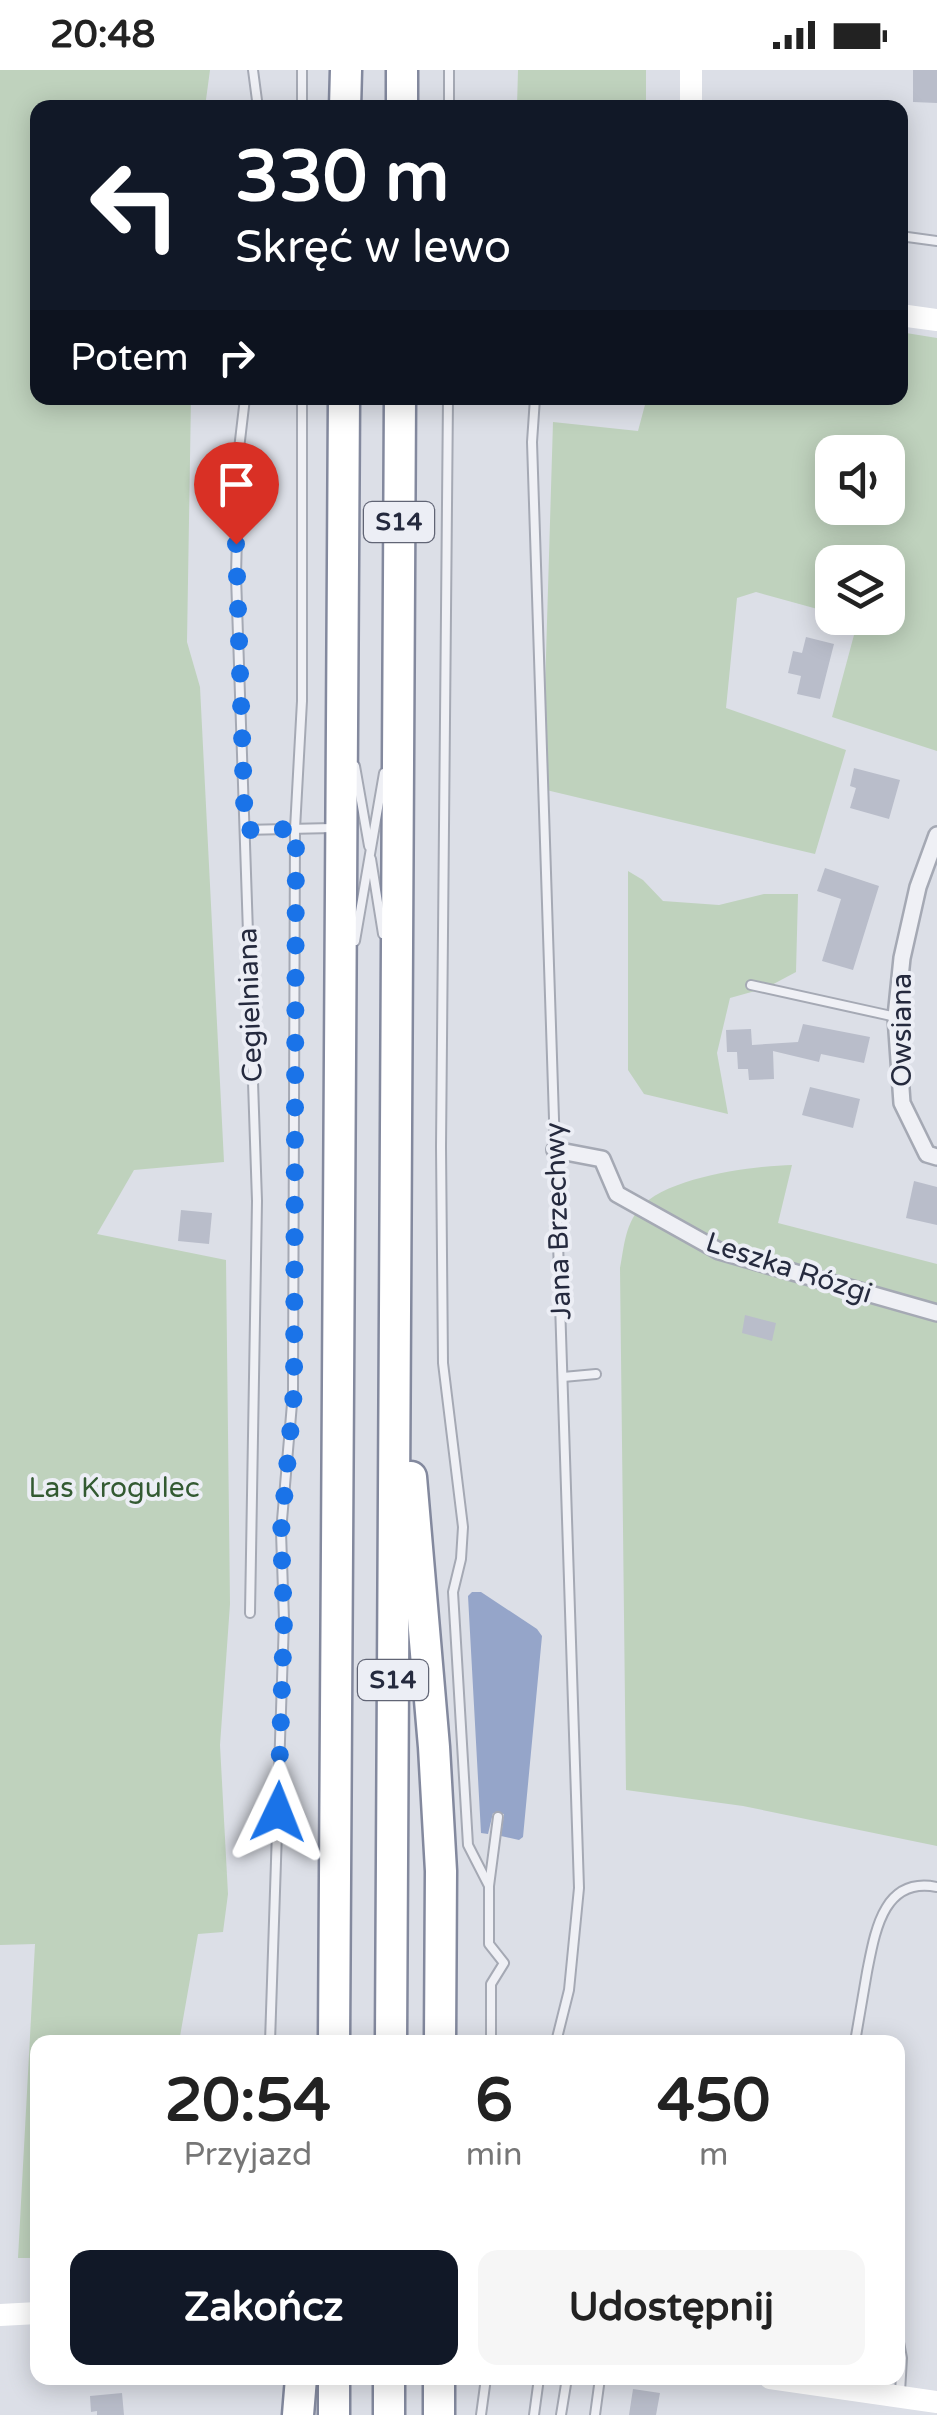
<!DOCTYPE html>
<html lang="pl">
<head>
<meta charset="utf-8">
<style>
	body { margin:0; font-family:"Varela Round",sans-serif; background:#f6f6f6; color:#222; height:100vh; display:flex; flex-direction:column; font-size:38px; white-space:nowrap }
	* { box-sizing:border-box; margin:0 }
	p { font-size:32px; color:#767676 }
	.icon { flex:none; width:55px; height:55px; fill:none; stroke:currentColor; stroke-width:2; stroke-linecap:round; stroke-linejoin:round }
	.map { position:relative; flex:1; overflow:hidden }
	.sheet { position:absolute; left:30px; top:1965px; width:875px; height:350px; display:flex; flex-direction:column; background:#fff; border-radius:20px; box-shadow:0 5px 25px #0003 }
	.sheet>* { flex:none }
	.top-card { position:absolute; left:30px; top:30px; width:878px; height:305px; border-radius:20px; box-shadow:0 5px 25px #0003; background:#111827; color:#fff; overflow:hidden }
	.controls { position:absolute; left:815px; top:365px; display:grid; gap:20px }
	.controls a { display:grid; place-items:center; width:90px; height:90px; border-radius:20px; background:#fff; box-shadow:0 5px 25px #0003; font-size:50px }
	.pin { position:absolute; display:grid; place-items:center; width:85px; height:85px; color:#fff; margin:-102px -42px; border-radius:50% 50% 50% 0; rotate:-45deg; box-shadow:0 0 10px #0007 }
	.pin .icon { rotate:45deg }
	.me { position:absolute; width:110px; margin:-55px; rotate:2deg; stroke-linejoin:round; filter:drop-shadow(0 0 8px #0008) }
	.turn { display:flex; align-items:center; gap:35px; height:210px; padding:0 40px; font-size:45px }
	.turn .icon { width:130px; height:130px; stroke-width:2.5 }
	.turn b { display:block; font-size:70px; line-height:85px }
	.then { display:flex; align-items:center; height:95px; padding:0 40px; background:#0003; gap:20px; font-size:38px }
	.eta { display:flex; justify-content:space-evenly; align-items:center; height:170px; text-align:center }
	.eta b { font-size:60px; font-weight:700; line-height:70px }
	.button { display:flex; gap:20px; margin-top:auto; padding:20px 40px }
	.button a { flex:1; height:115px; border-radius:20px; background:#111827; color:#fff; font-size:40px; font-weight:700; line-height:115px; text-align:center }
	.button a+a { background:#f6f6f6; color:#222 }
	.status { display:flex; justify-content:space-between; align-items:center; height:70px; padding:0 50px; background:#fff; direction:ltr }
	.status svg { height:28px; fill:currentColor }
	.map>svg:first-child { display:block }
	.green { fill:#bfd2bd; fill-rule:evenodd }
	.water { fill:#95a5c9 }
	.building { fill:#b9bdca }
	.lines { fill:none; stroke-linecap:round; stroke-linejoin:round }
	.lane-casing { stroke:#a5a9b4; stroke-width:12 }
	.street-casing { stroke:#a5a9b4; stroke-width:20 }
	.highway-casing { stroke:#83899e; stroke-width:35 }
	.lane { stroke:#eff0f5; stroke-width:8 }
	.street { stroke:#eff0f5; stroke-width:15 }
	.secondary { stroke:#fff; stroke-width:22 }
	.highway { stroke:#fff; stroke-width:30 }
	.route { stroke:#1a73e8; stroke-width:18; stroke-dasharray:0 32.4 }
	.labels { text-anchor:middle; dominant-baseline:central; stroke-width:8; stroke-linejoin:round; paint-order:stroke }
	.shield { fill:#eceef5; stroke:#616575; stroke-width:2.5 }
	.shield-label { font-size:25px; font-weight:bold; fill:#252a3e }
	.street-label { font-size:28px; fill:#252a3e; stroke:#eceef5 }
	.park-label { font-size:28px; fill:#335a32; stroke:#eceef5 }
</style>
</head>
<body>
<div class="status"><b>20:48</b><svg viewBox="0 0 49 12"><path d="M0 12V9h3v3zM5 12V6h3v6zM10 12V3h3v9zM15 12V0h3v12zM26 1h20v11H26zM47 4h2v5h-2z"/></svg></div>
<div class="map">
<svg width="937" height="2345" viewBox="0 0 937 2345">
	<rect width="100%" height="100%" fill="#dcdfe7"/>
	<g class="green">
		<polygon points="0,0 210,0 205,37 38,38 38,328 191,328 187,572 200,617 224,1092 134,1100 97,1164 226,1190 230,1534 220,1675 228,1824 223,1862 198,1864 179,1972 38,1972 37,2188 18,2188 35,1874 0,1875"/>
		<polygon points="518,0 646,0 646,37 517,37"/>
		<path d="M900,262L937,268V681L832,647L858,550L851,548H888V492H832V543L756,522L737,528L726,638L846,680L815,784L542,719L553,352L638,361L646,331L661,328H900ZM832,382H888V438H832Z"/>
		<polygon points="628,801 643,810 663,831 719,835 764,824 798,824 796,902 766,918 730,928 717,983 728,1044 644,1024 628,1000"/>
		<path d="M792,1095L778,1153L937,1194V1776L743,1736L626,1720L620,1198C624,1177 625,1156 639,1139C666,1107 752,1096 792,1095Z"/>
	</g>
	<polygon class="water" points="472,1522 481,1522 537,1559 542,1566 523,1767 519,1770 501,1766 504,1744 493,1743 488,1764 481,1763 468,1526"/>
	<g class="building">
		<polygon points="913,0 937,0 937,33 913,32"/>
		<polygon points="806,567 834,574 820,629 797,624 801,606 788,603 793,581 802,583"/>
		<polygon points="854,698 900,710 889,749 850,738 856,718 850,716"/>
		<polygon points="825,798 879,816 853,900 822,891 841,829 817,821"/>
		<polygon points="803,954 870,967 864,993 821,984 819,992 773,981 774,1009 749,1010 748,999 738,999 737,982 727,982 726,960 751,959 752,975 798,972"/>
		<polygon points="810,1017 860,1029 853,1058 802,1045"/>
		<polygon points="914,1111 937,1117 937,1155 906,1148"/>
		<polygon points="181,1140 212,1143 209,1174 178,1171"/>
		<polygon points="745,1245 776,1253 772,1271 742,1263"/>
		<polygon points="633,2319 660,2323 656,2345 629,2345"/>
		<polygon points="122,2323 124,2345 97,2345 97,2341 91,2342 90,2326"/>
	</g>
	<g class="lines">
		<g class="lane-casing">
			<g id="lane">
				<polyline points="253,0 258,38"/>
				<polyline points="302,38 302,0"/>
				<polyline points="449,38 449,0"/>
				<polyline points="900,166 937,171"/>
				<polyline points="245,328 239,379 236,506 257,1131 250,1543"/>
				<polyline points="448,328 441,1077 443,1293 463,1457 461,1489 453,1522 468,1775 489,1816 489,1874 504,1893 491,1914 491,1972"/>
				<polyline points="535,328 532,372 579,1818 569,1920 556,1972"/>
				<polyline points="355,696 369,776"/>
				<polyline points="245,760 333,758"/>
				<polyline points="371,789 383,864"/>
				<polyline points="355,871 384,703"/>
				<polyline points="751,915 896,947"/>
				<polyline points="563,1307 596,1304"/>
				<polyline points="489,1816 498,1747"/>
				<polyline points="270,1972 284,1550 281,1462 293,1322 295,759 302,631 302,328"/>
				<path d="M855,1972C859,1949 863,1925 867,1902C875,1862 883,1806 937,1817"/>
				<polyline points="898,2267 902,2288 900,2322"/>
				<polyline points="481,2345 486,2308"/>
				<polyline points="534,2345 539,2308"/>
				<polyline points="561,2345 567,2308"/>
				<polyline points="595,2345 600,2308"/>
			</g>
		</g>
		<g class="street-casing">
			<g id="street">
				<polyline points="937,765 918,817 902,888 896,947 902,1033 927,1084 937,1087"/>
				<polyline points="555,1080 602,1089 617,1124 719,1181 937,1243"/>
			</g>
		</g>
		<g class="highway-casing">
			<g id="highway">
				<polyline points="345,38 346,0"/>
				<polyline points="402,38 402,0"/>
				<polyline points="411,1407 434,1677 441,1801 440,1972"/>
				<polyline points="334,1972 344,328"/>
				<polyline points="391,1972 400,328"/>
				<polyline points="439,2308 439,2345"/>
				<polyline points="298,2345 301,2308"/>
				<polyline points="334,2345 334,2308"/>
				<polyline points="389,2345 389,2308"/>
			</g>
		</g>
		<use href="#lane" class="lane"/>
		<use href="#street" class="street"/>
		<g class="secondary">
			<polyline points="691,38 691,0"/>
			<polyline points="900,245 937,250"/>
			<polyline points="0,2245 38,2243"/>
			<polyline points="770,2308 937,2332"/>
		</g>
		<use href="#highway" class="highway"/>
	</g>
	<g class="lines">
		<polyline class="route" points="236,474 245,760 296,759 294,1322 281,1462 284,1550 278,1742"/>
	</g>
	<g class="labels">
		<g class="shield">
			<rect x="364" y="432" width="70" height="40" rx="8"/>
			<rect x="358" y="1590" width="70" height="40" rx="8"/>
		</g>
		<g class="shield-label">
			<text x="399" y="452">S14</text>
			<text x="393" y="1610">S14</text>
		</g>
		<g class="street-label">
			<text transform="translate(250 935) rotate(-92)">Cegielniana</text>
			<text transform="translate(902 960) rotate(-90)">Owsiana</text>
			<text transform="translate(558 1151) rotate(-92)">Jana Brzechwy</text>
			<text transform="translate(789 1198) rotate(18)">Leszka Rózgi</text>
		</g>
		<g class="park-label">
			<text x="114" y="1418">Las Krogulec</text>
		</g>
	</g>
</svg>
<div class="controls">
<a><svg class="icon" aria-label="sound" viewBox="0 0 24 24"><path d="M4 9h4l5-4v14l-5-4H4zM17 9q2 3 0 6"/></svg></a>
<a><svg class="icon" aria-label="layers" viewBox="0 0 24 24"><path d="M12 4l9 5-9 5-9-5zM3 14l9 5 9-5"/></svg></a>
</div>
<div class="pin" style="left:236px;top:474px;background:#d93025"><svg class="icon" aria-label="arrive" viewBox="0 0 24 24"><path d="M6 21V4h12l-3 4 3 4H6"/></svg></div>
<svg class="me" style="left:278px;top:1742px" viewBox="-20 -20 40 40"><path d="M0-17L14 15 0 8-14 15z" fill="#1a73e8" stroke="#fff" stroke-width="4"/></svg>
<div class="top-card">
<div class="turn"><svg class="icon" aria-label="left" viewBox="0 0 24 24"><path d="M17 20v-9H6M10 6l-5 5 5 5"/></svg><div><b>330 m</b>Skręć w lewo</div></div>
<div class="then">Potem<svg class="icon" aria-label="right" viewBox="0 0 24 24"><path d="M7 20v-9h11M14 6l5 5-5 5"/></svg></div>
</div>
<section class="sheet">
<div class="eta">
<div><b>20:54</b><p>Przyjazd</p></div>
<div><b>6</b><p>min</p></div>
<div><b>450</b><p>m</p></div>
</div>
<div class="button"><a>Zakończ</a><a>Udostępnij</a></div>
</section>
</div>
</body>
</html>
